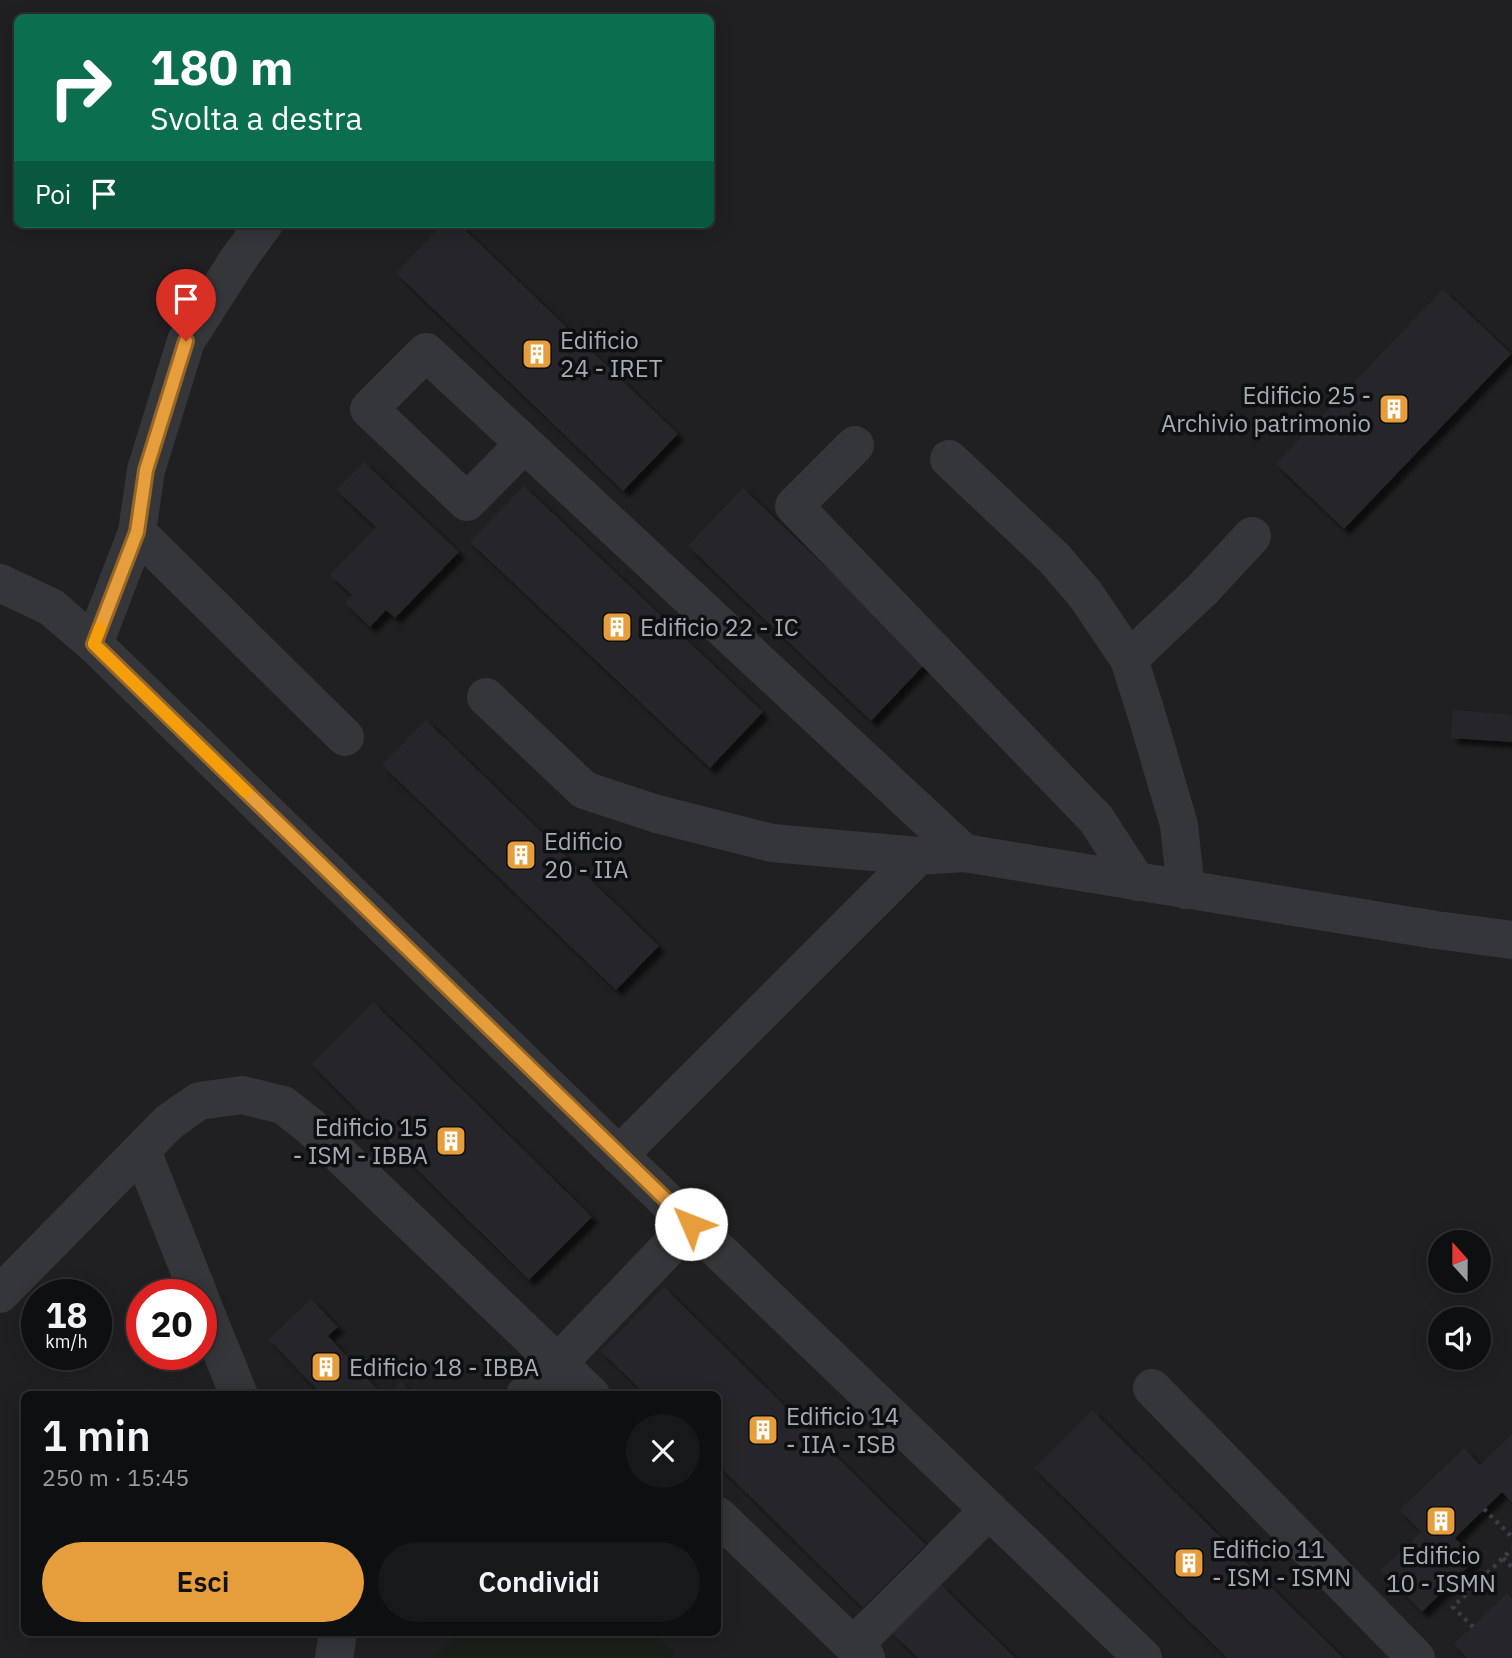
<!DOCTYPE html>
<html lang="it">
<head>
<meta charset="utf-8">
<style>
	body { margin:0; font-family:"IBM Plex Sans",sans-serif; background:#171819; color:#f1f3f6; height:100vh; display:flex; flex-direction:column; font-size:26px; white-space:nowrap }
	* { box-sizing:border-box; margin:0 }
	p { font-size:23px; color:#9b9c9f }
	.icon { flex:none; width:38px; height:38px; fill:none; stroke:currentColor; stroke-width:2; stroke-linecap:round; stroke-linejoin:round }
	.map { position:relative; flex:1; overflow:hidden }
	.panel { position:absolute; left:21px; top:1391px; width:700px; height:245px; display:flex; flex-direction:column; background:#0e0f10; border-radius:10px; box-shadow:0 4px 18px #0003,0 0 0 2px #2e2f30 }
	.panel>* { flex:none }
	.top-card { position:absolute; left:14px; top:14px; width:700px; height:214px; border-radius:10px; box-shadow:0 4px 18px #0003,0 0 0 2px #2e2f30; background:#0b6e4f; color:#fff; overflow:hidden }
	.needle { width:46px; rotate:339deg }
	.tools { position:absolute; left:1428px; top:1230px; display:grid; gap:14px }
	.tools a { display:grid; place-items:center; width:63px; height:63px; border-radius:50%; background:#0e0f10; box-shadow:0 4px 18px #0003,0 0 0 2px #2e2f30; font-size:35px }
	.speed { position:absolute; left:21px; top:1279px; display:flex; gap:14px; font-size:35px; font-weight:700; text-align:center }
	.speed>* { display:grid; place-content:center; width:91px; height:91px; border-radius:50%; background:#0e0f10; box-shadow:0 4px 18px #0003,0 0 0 2px #2e2f30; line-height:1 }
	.speed small { font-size:18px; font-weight:400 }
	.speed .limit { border:10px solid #d22; background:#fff; color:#111 }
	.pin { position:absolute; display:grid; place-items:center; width:60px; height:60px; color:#fff; margin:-72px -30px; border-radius:50% 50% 50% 0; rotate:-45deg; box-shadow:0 0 7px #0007 }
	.pin .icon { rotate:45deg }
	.me { position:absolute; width:77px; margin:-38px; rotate:314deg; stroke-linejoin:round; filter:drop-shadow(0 0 5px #0008) }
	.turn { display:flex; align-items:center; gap:24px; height:147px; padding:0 21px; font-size:32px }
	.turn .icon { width:91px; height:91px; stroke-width:2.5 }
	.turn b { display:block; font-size:49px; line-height:60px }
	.then { display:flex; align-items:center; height:66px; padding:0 21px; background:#0003; gap:14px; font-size:26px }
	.round { display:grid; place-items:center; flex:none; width:74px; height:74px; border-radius:37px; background:#171819 }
	.overview { display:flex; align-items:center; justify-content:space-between; height:119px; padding:0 21px }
	h1 { font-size:42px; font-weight:600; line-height:52px }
	.button { display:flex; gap:14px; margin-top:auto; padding:14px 21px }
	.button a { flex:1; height:80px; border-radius:42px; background:#e69d3b; color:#111; font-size:28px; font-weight:600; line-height:80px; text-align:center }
	.button a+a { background:#171819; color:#f1f3f6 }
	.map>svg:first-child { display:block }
	.built { fill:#202022; fill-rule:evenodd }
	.green { fill:#1a1f1a }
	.building { fill:#262729; filter:url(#shadow) }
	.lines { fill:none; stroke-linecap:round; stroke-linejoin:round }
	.path { stroke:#3b3d41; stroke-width:4.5; stroke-dasharray:3.5 5; stroke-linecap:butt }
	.minor { stroke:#35363a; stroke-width:38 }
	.route-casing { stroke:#966626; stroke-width:18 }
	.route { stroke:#e69d3b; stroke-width:12 }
	.slow { stroke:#f59e0b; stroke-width:12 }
	.labels { text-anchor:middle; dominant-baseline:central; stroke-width:7; stroke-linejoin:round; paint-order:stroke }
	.poi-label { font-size:24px; fill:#a6acb4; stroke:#0e0f10; text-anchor:start }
</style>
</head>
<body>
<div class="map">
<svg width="1512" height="1658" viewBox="0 0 1512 1658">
	<defs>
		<filter id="shadow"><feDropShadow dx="6" dy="6" stdDeviation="2" flood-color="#0009"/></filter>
	</defs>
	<rect width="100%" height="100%" fill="#131415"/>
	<path class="built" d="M0,0H1512V1658H0ZM18,18H710V224H18ZM1440,1242H1479V1281H1440ZM37,1295H96V1354H37ZM142,1295H201V1354H142ZM1440,1320H1479V1358H1440ZM24,1395H718V1633H24Z"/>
	<polygon class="green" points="458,1633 653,1633 675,1654 670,1658 433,1658"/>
	<g class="building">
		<polygon points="443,224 459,224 678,434 623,491 396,273"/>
		<polygon points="1443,289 1511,354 1344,529 1276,464"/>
		<polygon points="364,462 459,552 395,618 386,610 370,627 345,603 352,595 330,575 376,527 336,490"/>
		<polygon points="524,486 763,712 710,768 470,542"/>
		<polygon points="743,488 926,663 871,721 688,546"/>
		<polygon points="1453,710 1512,715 1512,742 1451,738"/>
		<polygon points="426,720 659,946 616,990 382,765"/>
		<polygon points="373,1002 592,1217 529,1280 311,1064"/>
		<polygon points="664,1287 926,1545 863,1608 718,1465 718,1395 646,1395 601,1351"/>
		<polygon points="311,1299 338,1327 328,1336 383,1395 322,1395 269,1339"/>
		<polygon points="401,1381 413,1395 386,1395"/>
		<polygon points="1092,1410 1343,1658 1227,1658 1034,1468"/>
		<polygon points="1512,1434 1512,1503 1502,1492 1455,1538 1476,1559 1422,1612 1381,1570 1421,1532 1400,1510 1464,1448 1480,1465"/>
		<polygon points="940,1584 1015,1658 918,1658 892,1633"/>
		<polygon points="1507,1593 1512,1598 1512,1658 1467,1658 1454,1644"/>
	</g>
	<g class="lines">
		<g class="path">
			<polyline points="1484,1509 1512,1537"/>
			<polyline points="1503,1558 1512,1567"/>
			<polyline points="1456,1578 1468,1592"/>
			<polyline points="1473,1627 1453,1607 1512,1549"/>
		</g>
		<g class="minor">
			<polyline points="524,444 467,502 369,409 426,352 964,853"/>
			<polyline points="855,445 794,506 1096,819 1137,882"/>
			<polyline points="949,459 1054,558 1085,594 1129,659 1147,716 1179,825 1186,890"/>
			<polyline points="137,532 146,470 186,341 239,258 264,224"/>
			<polyline points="0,583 51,607 94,644 619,1155 1143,1658"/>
			<polyline points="94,644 137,532 345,737"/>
			<polyline points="1129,659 1202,590 1252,536"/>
			<polyline points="486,697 584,790 657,814 772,843 918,856"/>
			<polyline points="142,1151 199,1295"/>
			<polyline points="619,1155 918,856 964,853 1436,930 1512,940"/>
			<polyline points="0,1294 169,1122 199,1101 242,1095 283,1105 311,1127 591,1395"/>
			<polyline points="201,1301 239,1395"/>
			<polyline points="1152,1388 1416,1658"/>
			<polyline points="525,1395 558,1363 691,1224"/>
			<polyline points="718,1516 866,1658"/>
			<polyline points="853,1646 989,1510"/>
			<polyline points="334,1658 338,1633"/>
		</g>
	</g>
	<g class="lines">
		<g class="route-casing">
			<polyline id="route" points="186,341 146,470 137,532 94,644 691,1224"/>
		</g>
		<use href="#route" class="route"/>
		<polyline class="slow" points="100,628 94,644 246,792"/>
	</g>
	<defs>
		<g id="building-square" transform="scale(1.575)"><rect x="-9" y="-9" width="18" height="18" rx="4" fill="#e69d3b" stroke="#0e0f10"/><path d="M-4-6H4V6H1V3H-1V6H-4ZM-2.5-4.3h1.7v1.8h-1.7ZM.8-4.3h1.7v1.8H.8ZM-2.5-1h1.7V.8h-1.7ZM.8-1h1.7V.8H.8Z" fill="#fff"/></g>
	</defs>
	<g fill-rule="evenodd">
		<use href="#building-square" x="537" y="354"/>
		<use href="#building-square" x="1394" y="409"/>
		<use href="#building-square" x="617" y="627"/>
		<use href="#building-square" x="521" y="855"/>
		<use href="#building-square" x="451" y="1141"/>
		<use href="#building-square" x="326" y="1367"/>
		<use href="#building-square" x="763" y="1430"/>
		<use href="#building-square" x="1441" y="1521"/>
		<use href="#building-square" x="1189" y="1563"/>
	</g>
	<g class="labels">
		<g class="poi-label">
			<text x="560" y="340">Edificio<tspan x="560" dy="28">24 - IRET</tspan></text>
			<text x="1371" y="395" text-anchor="end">Edificio 25 -<tspan x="1371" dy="28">Archivio patrimonio</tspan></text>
			<text x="640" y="627">Edificio 22 - IC</text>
			<text x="544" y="841">Edificio<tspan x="544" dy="28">20 - IIA</tspan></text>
			<text x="428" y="1127" text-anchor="end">Edificio 15<tspan x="428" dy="28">- ISM - IBBA</tspan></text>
			<text x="349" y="1367">Edificio 18 - IBBA</text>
			<text x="786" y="1416">Edificio 14<tspan x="786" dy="28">- IIA - ISB</tspan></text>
			<text x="1212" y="1549">Edificio 11<tspan x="1212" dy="28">- ISM - ISMN</tspan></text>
			<text x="1441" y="1555" text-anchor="middle">Edificio<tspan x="1441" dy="28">10 - ISMN</tspan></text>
		</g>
	</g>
</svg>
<div class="tools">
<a><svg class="needle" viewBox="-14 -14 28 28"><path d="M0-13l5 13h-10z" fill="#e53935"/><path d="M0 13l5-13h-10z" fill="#9b9c9f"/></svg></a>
<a><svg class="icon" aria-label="sound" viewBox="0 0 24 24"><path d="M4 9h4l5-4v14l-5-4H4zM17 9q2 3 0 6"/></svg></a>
</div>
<div class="speed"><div>18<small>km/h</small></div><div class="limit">20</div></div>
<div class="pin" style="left:186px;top:341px;background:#d93025"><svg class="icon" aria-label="arrive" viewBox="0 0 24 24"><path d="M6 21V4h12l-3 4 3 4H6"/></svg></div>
<svg class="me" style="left:691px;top:1224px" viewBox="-20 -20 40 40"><circle r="19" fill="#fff"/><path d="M0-13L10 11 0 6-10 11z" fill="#e69d3b"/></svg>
<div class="top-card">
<div class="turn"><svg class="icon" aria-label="right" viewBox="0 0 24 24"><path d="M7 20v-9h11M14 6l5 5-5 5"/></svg><div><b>180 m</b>Svolta a destra</div></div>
<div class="then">Poi<svg class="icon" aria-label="arrive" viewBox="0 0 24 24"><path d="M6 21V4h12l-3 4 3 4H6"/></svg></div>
</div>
<section class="panel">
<div class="overview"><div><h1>1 min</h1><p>250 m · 15:45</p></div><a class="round"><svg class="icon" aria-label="close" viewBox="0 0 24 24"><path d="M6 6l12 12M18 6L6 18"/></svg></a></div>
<div class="button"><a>Esci</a><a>Condividi</a></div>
</section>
</div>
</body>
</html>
